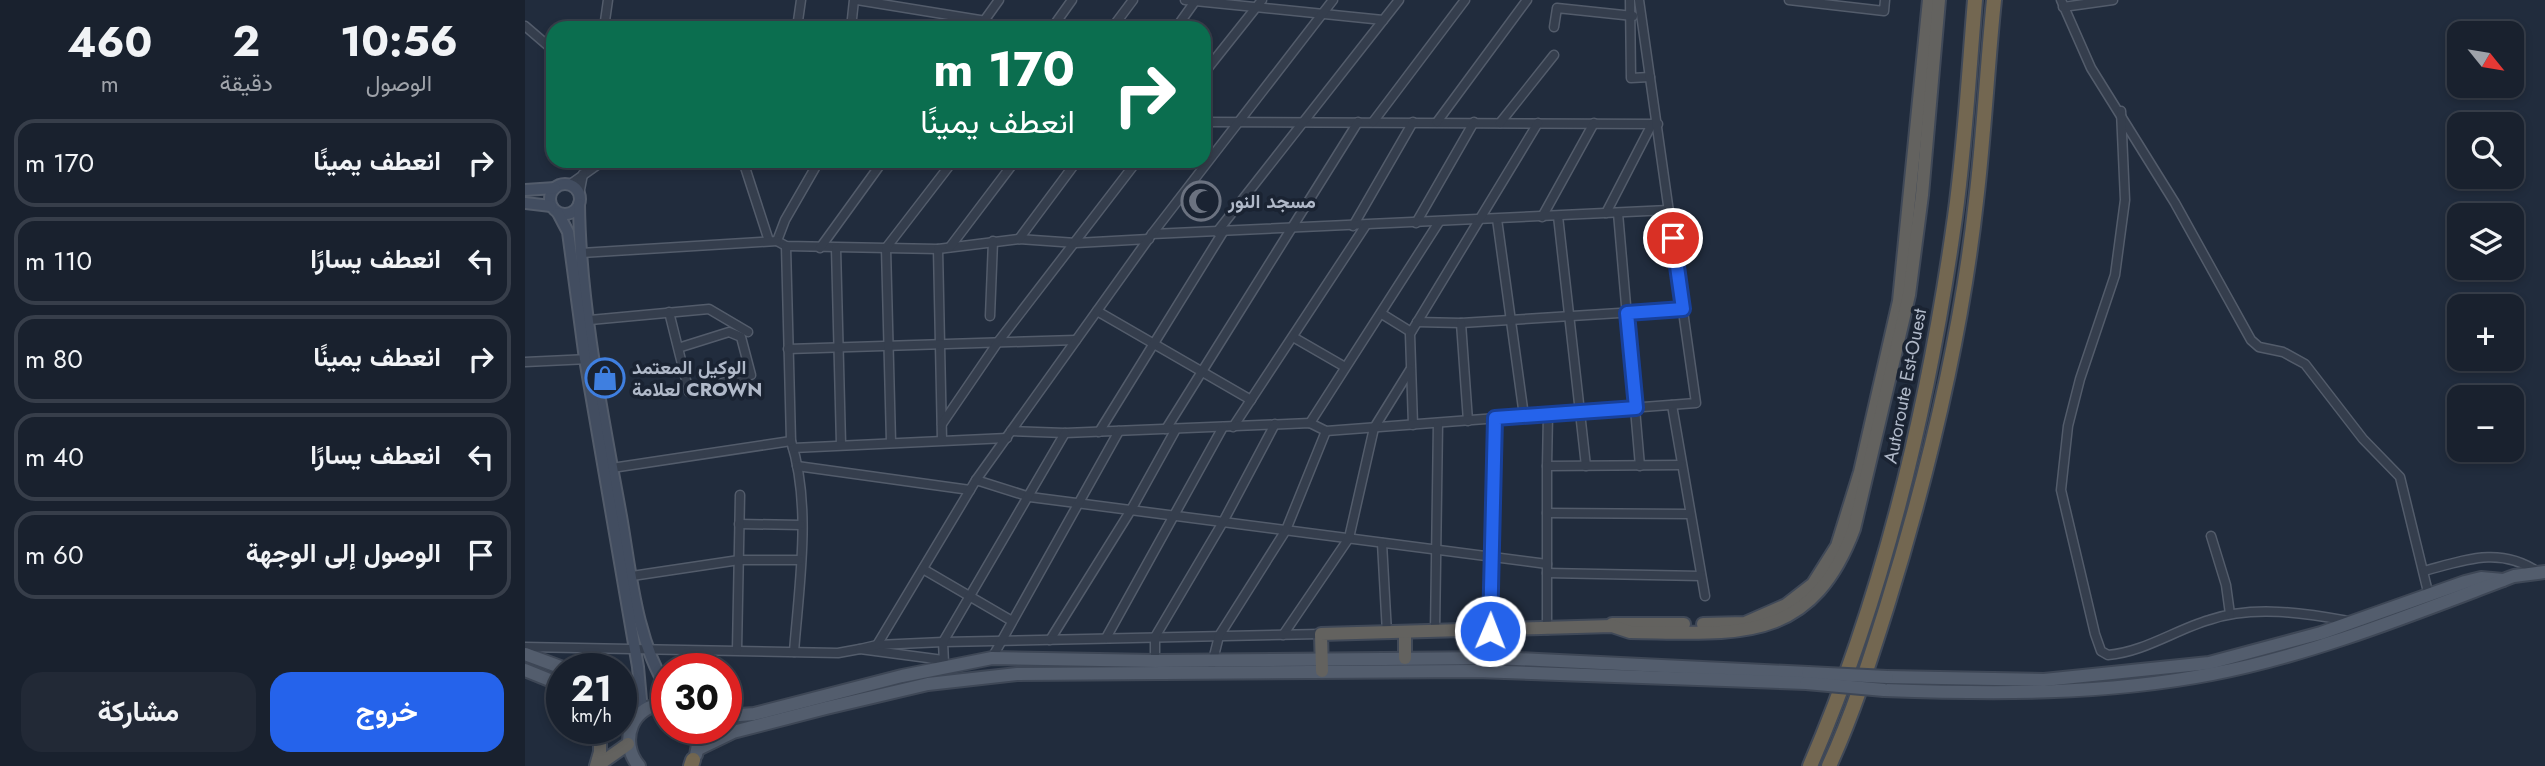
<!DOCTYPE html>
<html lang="ar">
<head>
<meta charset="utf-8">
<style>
	body { margin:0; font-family:Jost,Vazirmatn,sans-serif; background:#222936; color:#f1f3f6; direction:rtl; height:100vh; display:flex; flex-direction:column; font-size:26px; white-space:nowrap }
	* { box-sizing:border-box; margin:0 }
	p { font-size:23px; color:#9fa3aa }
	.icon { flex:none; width:38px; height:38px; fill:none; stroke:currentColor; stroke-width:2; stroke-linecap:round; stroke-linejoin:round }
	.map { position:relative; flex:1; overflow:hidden; direction:ltr }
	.side { display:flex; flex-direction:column; background:#19212e; width:525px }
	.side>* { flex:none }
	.banner { position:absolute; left:21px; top:21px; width:665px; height:147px; border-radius:21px; box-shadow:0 4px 10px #0003,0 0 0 2px #373e4a; direction:rtl; background:#0b6e4f; color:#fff; overflow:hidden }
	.needle { width:46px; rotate:120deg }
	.buttons { position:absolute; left:1922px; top:21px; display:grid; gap:14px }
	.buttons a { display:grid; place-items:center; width:77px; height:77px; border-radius:14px; background:#19212e; box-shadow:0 4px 10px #0003,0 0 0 2px #373e4a; font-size:35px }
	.speed { position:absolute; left:21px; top:653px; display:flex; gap:14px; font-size:35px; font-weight:700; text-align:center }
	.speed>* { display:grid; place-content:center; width:91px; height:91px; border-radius:50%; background:#19212e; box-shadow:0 4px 10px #0003,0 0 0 2px #373e4a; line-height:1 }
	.speed small { font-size:18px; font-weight:400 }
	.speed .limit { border:10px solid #d22; background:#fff; color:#111 }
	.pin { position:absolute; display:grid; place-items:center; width:60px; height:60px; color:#fff; margin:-30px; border:4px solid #fff; border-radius:50%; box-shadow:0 2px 7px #0007 }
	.me { position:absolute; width:77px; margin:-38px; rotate:1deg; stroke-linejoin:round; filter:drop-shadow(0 0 5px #0008) }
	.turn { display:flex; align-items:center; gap:24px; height:147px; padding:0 21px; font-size:32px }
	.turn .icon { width:91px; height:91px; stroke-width:2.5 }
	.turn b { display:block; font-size:49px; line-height:60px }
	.eta { display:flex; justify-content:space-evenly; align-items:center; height:119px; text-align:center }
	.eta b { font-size:42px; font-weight:700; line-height:49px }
	.primary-button { display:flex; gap:14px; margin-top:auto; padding:14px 21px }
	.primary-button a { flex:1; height:80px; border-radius:21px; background:#2563eb; color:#fff; font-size:28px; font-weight:700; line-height:80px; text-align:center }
	.primary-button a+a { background:#222936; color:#f1f3f6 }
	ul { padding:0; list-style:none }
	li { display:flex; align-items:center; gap:21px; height:88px; margin:0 14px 10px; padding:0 7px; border:4px solid #373e4a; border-radius:21px }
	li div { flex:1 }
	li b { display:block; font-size:26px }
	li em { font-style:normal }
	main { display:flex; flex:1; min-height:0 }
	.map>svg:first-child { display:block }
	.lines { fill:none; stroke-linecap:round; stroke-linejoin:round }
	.minor-casing { stroke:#535c6b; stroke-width:11 }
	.secondary-casing { stroke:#535c6b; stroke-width:14 }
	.primary-casing { stroke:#3e4756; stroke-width:16 }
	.trunk-casing { stroke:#404958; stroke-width:16 }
	.motorway-casing { stroke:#404958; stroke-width:18 }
	.minor { stroke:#353e4d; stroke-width:8 }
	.secondary { stroke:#424d60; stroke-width:10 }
	.primary { stroke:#535d6d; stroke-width:12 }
	.trunk { stroke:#63625f; stroke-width:12 }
	.motorway { stroke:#736751; stroke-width:14 }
	.primary-bridge-casing { stroke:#3e4756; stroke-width:16; stroke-linecap:butt }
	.primary-bridge { stroke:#535d6d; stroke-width:12 }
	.route-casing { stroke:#184099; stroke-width:18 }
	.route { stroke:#2563eb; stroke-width:12 }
	.labels { text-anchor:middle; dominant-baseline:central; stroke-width:7; stroke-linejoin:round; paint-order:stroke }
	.poi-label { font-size:19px; font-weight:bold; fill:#b0b9c9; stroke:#1a2332; text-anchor:start }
	.street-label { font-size:19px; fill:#b0b9c9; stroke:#1a2332 }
</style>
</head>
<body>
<main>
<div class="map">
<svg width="2020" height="766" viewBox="0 0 2020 766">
	<rect width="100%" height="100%" fill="#212c3d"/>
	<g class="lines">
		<g class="minor-casing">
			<g id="minor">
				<polyline points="332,0 461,21"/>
				<polyline points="660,0 858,20"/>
				<polyline points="1105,0 1106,78 1125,77"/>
				<polyline points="1264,0 1359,11 1360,0"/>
				<polyline points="1536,0 1566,68 1650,203 1726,340 1734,347 1758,352 1780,364 1838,439 1875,477 1903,592"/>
				<polyline points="1538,7 1588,0"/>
				<polyline points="0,26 28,50"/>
				<polyline points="1029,27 1032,8 1108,16"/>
				<polyline points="79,28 83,0"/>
				<polyline points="272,28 276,0"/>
				<polyline points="326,28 329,0"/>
				<polyline points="454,28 474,0"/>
				<polyline points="527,28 547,0"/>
				<polyline points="587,28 608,0"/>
				<polyline points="651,28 671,0"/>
				<polyline points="679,73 737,0"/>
				<path d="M1596,111L1600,200L1590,275L1555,379L1543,426L1536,490L1570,634L1576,651L1583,655C1619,652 1650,630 1684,620C1728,605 1779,613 1823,621"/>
				<polyline points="679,122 1133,124"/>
				<polyline points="848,122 940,0"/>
				<polyline points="912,122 1002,0"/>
				<polyline points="975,123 1029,55"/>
				<polyline points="218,161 244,241"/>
				<polyline points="294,161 260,220 252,241 261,246 413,249 494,239 551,243 624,239"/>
				<polyline points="44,185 78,161"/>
				<polyline points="54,195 58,174"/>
				<polyline points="1081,213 1127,124"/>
				<polyline points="1093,213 1115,466"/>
				<polyline points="1033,216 1061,466"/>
				<polyline points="1017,217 1069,123"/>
				<polyline points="972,219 999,416"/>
				<polyline points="891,223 949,122"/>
				<polyline points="828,226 888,122"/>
				<polyline points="692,232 874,0"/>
				<polyline points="627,234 1144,210"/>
				<polyline points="494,239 552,161"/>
				<path d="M261,246L266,441C287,507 274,585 269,652"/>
				<polyline points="425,247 490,161"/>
				<polyline points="295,248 358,161"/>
				<polyline points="311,248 316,444"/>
				<polyline points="413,249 417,440"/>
				<polyline points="56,253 252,241"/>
				<polyline points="572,311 726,400"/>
				<polyline points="144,312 164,392 226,375 216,337 204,332 153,348"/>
				<polyline points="857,314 886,332"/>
				<polyline points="465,316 468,241"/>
				<polyline points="65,320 184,309 223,332"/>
				<polyline points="892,322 936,323 1158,309"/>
				<polyline points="936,323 943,421"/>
				<polyline points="768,337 820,367"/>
				<polyline points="263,349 551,340"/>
				<polyline points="0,362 64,359"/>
				<polyline points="1147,405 1180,596"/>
				<polyline points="785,423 914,222"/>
				<polyline points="417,424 473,342 612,161"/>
				<polyline points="888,425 885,334 1013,123"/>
				<polyline points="708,427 841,225"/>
				<polyline points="641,429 833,122"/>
				<polyline points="486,431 540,433 785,423 801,431 1171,403 1114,0"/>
				<polyline points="574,432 698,232"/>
				<polyline points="366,442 361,248 428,161"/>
				<polyline points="268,448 482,438"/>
				<polyline points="272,466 445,490"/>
				<polyline points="1022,466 1023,414"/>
				<polyline points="87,468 266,441"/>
				<polyline points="451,480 505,497 1022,564"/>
				<polyline points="1022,513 1164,514"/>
				<polyline points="214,524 276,525"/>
				<polyline points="1686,536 1701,585 1705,614"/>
				<polyline points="857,543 862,633"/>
				<polyline points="398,569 487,621"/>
				<path d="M1899,571C1940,560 1975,546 2013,572"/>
				<polyline points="1022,573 1176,576"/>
				<polyline points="107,576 214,560 275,560"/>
				<polyline points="1022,630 1022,466 1156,465"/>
				<polyline points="965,631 970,418"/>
				<polyline points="910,632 913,423"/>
				<polyline points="758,635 824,538 849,428 885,370"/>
				<polyline points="581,638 698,427"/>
				<polyline points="525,640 606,510 651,429"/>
				<polyline points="352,645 451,480 627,234 808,0"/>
				<polyline points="0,647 313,653 335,649 418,660"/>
				<polyline points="335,649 352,645 418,642 796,634"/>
				<polyline points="212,650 215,495"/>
				<polyline points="467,658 594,431"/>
				<polyline points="630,661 630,637 698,522 750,424"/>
				<polyline points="419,663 418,642 540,433"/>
				<polyline points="687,664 694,636 761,530 801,431"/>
			</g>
		</g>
		<g class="secondary-casing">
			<g id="secondary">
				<circle cx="40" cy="199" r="15"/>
				<polyline points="0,190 30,188"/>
				<polyline points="0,203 26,206"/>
				<path d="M54,204C55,305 78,417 96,516C106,574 111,638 142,689"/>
				<polyline points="33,213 43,232 60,359 113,667 117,711"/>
			</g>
		</g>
		<g class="primary-casing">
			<g id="primary">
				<polyline points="0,654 38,668"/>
				<polyline points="0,670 37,685"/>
				<polyline points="1362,677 1519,680 1684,663 1796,633 1940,582 1956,578 1978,580"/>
				<path d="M1359,690C1469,694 1578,695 1687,674C1788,655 1893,612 1989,576L2020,572"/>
				<polyline points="96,705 113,715"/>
				<polyline points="201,716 229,714 377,676 467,658 630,661 971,658 1283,673"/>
				<polyline points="173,749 208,732 301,708 403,684 492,674 951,671 1281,683"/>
				<polyline points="171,755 174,739 171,728"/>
				<path d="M114,766C93,742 107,702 142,705"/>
			</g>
		</g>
		<g class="trunk-casing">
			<g id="trunk">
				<polyline points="1087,624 1159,624"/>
				<polyline points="1178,624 1220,623 1261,605 1288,584 1312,546 1335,472 1374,301 1404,0"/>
				<polyline points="880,658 880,632"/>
				<path d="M797,671L796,634L1087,626L1105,632C1211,633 1285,646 1329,529L1384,295L1397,195L1414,0"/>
				<polyline points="71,766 75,752 75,728"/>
				<polyline points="72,766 103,744"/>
			</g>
		</g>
		<g class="motorway-casing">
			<g id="motorway">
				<polyline points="166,766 168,760"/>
				<path d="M1285,766C1360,592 1404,404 1430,217C1440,145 1444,72 1450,0"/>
				<path d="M1304,766C1328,714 1345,660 1362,606C1403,474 1436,339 1451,201C1459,135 1462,67 1469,0"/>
			</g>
		</g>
		<use href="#minor" class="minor"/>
		<use href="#secondary" class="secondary"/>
		<use href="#primary" class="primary"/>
		<use href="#trunk" class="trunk"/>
		<use href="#motorway" class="motorway"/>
		<g class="primary-bridge-casing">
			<g id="primary-bridge">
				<polyline points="1283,673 1362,677"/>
				<polyline points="1281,683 1359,690"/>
			</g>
		</g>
		<use href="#primary-bridge" class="primary-bridge"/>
	</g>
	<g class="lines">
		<g class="route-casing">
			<polyline id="route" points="965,631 970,418 1111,408 1102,313 1158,309 1148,238"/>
		</g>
		<use href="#route" class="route"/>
	</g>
	<defs>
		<g id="mosque-ring" transform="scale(2.0125)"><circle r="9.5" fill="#1a2332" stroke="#6b7280" stroke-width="1.5"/><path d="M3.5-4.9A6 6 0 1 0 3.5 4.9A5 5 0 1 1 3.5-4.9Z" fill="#6b7280"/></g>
		<g id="shop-ring" transform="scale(2.0125)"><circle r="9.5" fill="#1a2332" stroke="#3f7fe0" stroke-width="1.5"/><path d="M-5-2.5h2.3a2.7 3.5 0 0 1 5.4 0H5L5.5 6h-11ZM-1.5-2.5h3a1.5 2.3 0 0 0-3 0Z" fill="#3f7fe0"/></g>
	</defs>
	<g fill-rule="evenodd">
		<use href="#mosque-ring" x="676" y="201"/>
		<use href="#shop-ring" x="80" y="378"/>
	</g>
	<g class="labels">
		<g class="poi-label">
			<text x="703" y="201">مسجد النور</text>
			<text x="107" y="367">الوكيل المعتمد<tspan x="107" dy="22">لعلامة CROWN</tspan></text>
		</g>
		<g class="street-label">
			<text transform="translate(1380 386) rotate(-79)">Autoroute Est-Ouest</text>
		</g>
	</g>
</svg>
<div class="buttons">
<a><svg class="needle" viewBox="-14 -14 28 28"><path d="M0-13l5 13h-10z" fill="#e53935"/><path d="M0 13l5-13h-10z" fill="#9fa3aa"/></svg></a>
<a><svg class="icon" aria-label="search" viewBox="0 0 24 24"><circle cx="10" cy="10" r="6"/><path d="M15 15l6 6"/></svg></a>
<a><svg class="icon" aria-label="layers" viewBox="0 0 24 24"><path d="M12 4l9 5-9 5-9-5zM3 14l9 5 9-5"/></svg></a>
<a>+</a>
<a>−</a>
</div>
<div class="speed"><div>21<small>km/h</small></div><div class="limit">30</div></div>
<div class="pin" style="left:1148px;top:238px;background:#d93025"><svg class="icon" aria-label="arrive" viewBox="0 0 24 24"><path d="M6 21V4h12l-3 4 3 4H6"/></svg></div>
<svg class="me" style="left:965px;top:631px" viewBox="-20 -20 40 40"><circle r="17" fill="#2563eb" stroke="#fff" stroke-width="3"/><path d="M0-11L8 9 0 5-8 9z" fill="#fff"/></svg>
<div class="banner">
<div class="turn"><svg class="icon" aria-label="right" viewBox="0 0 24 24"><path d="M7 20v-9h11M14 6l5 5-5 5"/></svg><div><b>170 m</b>انعطف يمينًا</div></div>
</div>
</div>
<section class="side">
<div class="eta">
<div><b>10:56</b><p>الوصول</p></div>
<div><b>2</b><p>دقيقة</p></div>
<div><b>460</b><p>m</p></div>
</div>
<ul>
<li><svg class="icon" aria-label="right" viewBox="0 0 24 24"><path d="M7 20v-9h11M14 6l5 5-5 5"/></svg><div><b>انعطف يمينًا</b></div><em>170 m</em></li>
<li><svg class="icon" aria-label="left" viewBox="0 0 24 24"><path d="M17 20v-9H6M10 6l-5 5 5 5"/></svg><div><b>انعطف يسارًا</b></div><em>110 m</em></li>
<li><svg class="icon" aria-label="right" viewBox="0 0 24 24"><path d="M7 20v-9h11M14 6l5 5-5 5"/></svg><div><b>انعطف يمينًا</b></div><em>80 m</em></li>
<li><svg class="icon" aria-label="left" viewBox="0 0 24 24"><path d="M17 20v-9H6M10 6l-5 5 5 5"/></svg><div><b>انعطف يسارًا</b></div><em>40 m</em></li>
<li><svg class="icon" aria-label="arrive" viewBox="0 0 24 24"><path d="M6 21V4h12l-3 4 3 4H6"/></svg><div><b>الوصول إلى الوجهة</b></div><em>60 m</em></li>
</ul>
<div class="primary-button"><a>خروج</a><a>مشاركة</a></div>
</section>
</main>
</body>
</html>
